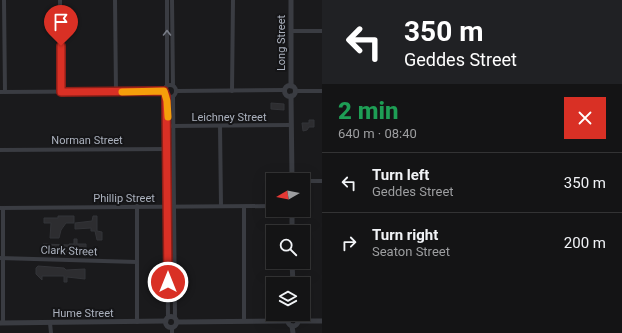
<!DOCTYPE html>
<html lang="en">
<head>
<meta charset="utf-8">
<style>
	body { margin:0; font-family:Roboto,sans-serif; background:#1d1d1e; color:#f1f3f6; height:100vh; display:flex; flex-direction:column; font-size:15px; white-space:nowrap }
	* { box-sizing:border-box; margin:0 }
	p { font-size:13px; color:#9d9ea0 }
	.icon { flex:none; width:22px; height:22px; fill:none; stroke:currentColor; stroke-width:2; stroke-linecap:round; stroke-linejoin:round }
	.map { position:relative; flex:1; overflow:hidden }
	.details { display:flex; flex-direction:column; background:#141415; width:300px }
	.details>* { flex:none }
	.hud { background:#202124; color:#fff; overflow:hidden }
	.needle { width:26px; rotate:261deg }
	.buttons { position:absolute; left:266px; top:173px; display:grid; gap:8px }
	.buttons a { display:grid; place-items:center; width:44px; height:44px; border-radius:0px; background:#141415; box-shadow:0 4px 16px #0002,0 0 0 1px #333334; font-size:20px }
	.pin { position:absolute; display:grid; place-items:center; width:34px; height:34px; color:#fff; margin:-41px -17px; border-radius:50% 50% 50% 0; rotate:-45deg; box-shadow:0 0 4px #0007 }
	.pin .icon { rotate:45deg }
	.me { position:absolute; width:44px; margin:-22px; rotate:0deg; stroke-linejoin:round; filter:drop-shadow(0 0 3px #0008) }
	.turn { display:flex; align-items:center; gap:14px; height:84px; padding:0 16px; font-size:18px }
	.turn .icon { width:52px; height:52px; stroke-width:2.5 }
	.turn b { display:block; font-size:28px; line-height:34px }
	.round { display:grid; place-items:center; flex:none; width:42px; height:42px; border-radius:0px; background:#1d1d1e }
	.head { display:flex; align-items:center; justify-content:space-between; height:68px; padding:0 16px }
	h1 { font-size:24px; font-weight:800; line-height:30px; color:#1e9e55 }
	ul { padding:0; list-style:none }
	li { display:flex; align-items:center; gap:12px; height:60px; padding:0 16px; border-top:1px solid #333334 }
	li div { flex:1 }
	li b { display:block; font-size:15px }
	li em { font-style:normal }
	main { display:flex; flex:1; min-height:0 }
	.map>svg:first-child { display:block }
	.building { fill:#2d2d30; stroke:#333438 }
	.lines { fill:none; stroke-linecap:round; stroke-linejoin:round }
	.minor { stroke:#3a3c42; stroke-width:4 }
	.tertiary { stroke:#3a3c42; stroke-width:5 }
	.oneway { stroke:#787c86 }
	.route-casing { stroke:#8d1f18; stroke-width:10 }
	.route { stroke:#d93025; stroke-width:7 }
	.slow { stroke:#f59e0b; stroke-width:7 }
	.labels { text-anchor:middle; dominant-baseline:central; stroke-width:4; stroke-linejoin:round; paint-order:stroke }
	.street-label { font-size:11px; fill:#abb1bd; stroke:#151517 }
</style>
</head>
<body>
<main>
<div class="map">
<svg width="322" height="333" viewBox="0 0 322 333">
	<rect width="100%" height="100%" fill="#1a1a1c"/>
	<g class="building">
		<polygon points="271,103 284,104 284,110 271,109"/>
		<polygon points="309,120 314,120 314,127 309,127 307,130 303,131 302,123 309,123"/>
		<polygon points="58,216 74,216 74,223 66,223 61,230 59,238 50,238 51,223 44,223 44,218 58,218"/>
		<polygon points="93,216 97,216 97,231 102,232 102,240 97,240 95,231 91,231 91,228 75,229 75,223 92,221"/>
		<polygon points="74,239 77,239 77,244 86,244 86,250 97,249 96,254 43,252 43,244 69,245 69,244 74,244"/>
		<polygon points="38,266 64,268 66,270 85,269 85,279 67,277 67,282 64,282 64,276 42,276 42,280 36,274 36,268"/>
	</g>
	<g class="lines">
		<g class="minor">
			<polyline points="4,0 5,92"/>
			<polyline points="60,0 61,92"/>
			<polyline points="115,0 116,92"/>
			<polyline points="172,0 173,85"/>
			<polyline points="291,31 322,31"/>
			<circle cx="170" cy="91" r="6"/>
			<polyline points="167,86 167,0"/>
			<polyline points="176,91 285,90"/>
			<polyline points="232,91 233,0"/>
			<polyline points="296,91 322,91"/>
			<polyline points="0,92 164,91"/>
			<polyline points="166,97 168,317"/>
			<polyline points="173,97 175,317"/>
			<polyline points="172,126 291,125"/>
			<polyline points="220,126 221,206"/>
			<polyline points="0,150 169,149"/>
			<polyline points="303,181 322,181"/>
			<polyline points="137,206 137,322"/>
			<polyline points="244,207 244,321"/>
			<polyline points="0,208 273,206"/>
			<polyline points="3,208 3,323"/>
			<polyline points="0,258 137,262"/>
			<polyline points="50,323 51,333"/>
			<polyline points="172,327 172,333"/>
		</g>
		<g class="tertiary">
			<polyline points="291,0 291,86"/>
			<circle cx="290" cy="91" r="5.5"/>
			<polyline points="291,96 292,180"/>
			<polyline points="292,210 292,232"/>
			<polyline points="292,262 293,284"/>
			<circle cx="293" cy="321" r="5"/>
			<circle cx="171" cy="322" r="5.5"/>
			<polyline points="298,321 322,321"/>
			<polyline points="177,322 288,321"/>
			<polyline points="0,323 166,321"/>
			<polyline points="292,326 293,333"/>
		</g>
	</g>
	<defs><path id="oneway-chevron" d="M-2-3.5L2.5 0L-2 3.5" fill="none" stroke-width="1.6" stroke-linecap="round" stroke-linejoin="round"/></defs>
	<use class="oneway" href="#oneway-chevron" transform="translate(167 33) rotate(-90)"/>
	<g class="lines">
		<g class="route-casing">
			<polyline id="route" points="61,46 61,92 164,91 166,96 168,282"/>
		</g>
		<use href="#route" class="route"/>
		<polyline class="slow" points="122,92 164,91 167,101 168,117"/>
	</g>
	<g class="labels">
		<g class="street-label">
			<text transform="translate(281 43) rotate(-90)">Long Street</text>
			<text x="229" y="117">Leichney Street</text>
			<text x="87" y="140">Norman Street</text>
			<text x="124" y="198">Phillip Street</text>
			<text transform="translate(69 251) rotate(2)">Clark Street</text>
			<text x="83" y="313">Hume Street</text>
		</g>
	</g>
</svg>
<div class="buttons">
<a><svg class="needle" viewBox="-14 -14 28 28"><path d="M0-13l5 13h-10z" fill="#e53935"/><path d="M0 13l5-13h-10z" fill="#9d9ea0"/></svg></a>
<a><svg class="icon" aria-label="search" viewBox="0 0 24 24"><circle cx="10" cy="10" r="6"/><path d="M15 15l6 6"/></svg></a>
<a><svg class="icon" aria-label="layers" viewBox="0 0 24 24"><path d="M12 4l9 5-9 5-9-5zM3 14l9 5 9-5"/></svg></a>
</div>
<div class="pin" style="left:61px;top:46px;background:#d93025"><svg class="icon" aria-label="arrive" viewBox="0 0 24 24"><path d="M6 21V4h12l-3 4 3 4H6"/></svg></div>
<svg class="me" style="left:168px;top:282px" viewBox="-20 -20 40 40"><circle r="17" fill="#d93025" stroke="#fff" stroke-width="3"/><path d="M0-11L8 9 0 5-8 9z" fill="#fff"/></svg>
</div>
<section class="details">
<div class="hud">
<div class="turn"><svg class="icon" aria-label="left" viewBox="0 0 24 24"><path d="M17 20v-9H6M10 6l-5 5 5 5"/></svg><div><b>350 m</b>Geddes Street</div></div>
</div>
<div class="head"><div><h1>2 min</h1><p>640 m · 08:40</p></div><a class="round" style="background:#d93025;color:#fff"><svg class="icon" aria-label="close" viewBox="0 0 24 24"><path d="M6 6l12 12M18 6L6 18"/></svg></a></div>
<ul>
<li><svg class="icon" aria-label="left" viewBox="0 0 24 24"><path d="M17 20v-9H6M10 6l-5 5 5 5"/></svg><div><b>Turn left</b><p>Geddes Street</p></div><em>350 m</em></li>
<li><svg class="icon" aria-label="right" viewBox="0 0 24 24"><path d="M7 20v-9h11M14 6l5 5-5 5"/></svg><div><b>Turn right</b><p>Seaton Street</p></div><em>200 m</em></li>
</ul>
</section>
</main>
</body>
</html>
